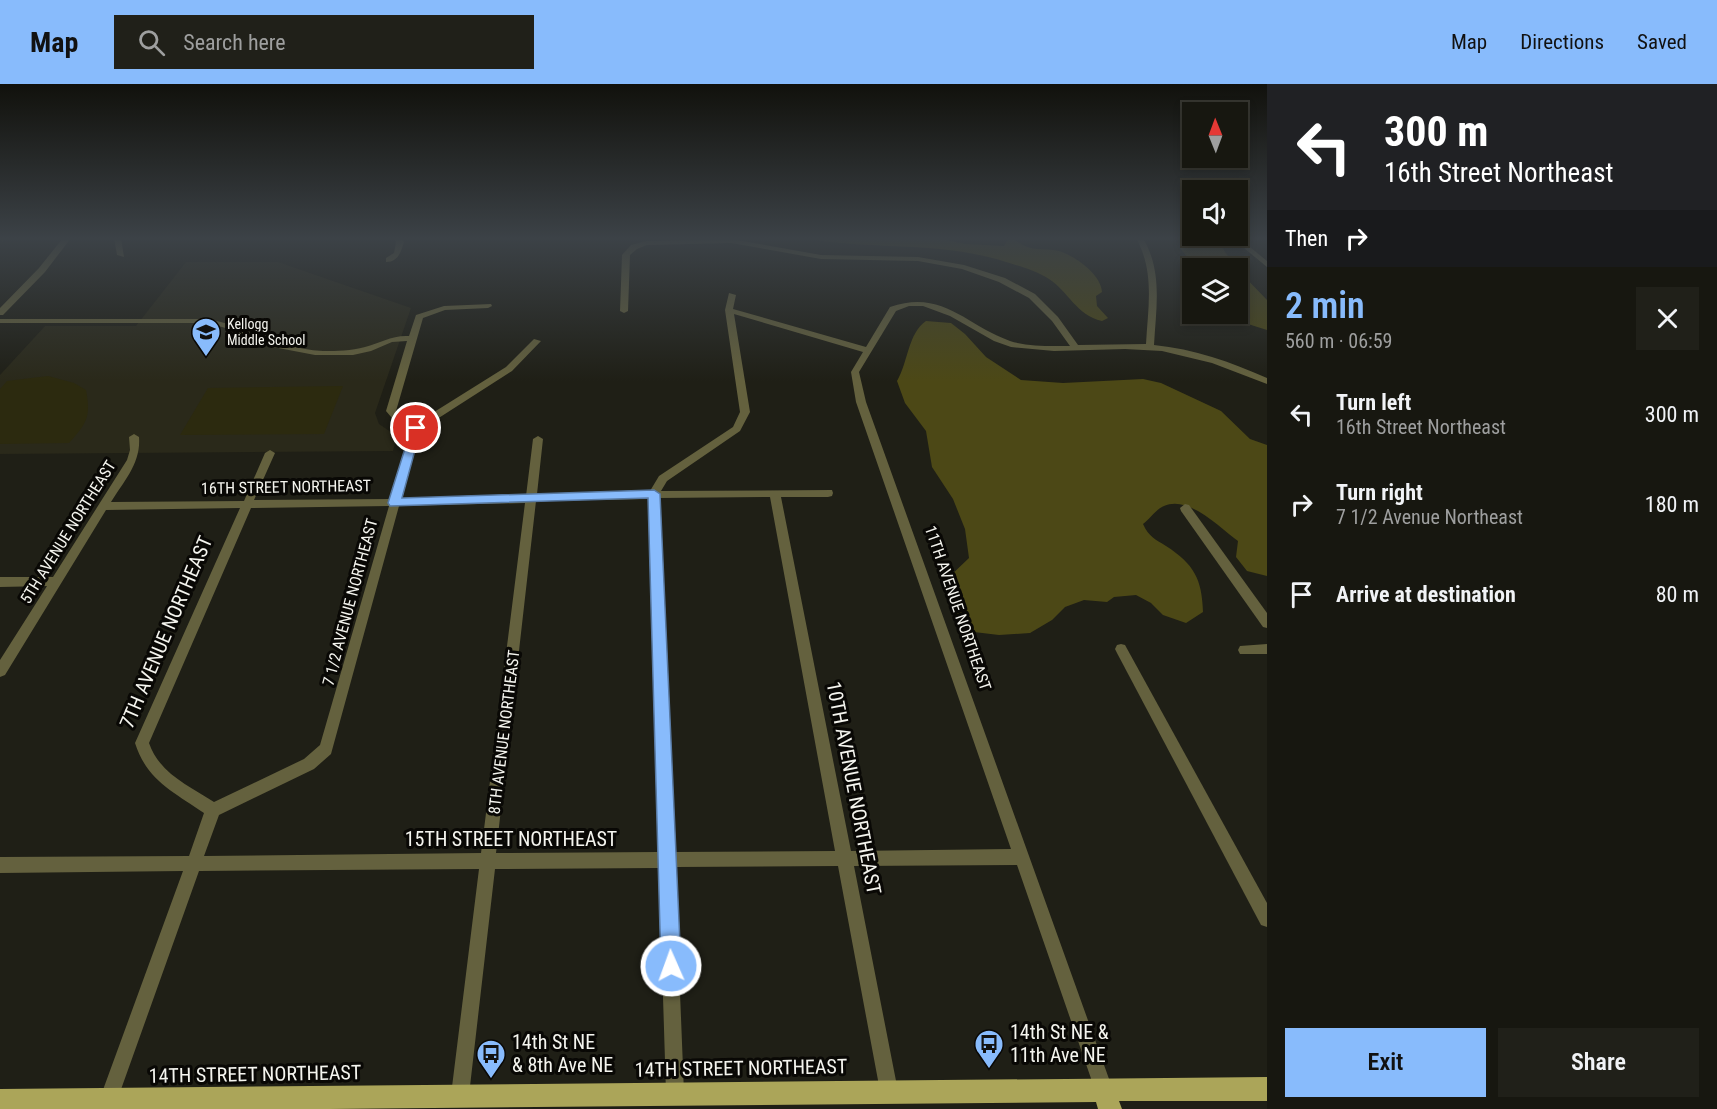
<!DOCTYPE html>
<html lang="en">
<head>
<meta charset="utf-8">
<style>
	body { margin:0; font-family:"Roboto Condensed",sans-serif; background:#202019; color:#f1f3f6; height:100vh; display:flex; flex-direction:column; font-size:22px; white-space:nowrap }
	* { box-sizing:border-box; margin:0 }
	p { font-size:20px; color:#9e9f9f }
	.icon { flex:none; width:33px; height:33px; fill:none; stroke:currentColor; stroke-width:2; stroke-linecap:round; stroke-linejoin:round }
	.map { position:relative; flex:1; overflow:hidden }
	.side { display:flex; flex-direction:column; background:#171710; width:450px }
	.side>* { flex:none }
	.top-card { background:#202124; color:#fff; overflow:hidden }
	.needle { width:39px; rotate:359deg }
	.buttons { position:absolute; left:1182px; top:18px; display:grid; gap:12px }
	.buttons a { display:grid; place-items:center; width:66px; height:66px; border-radius:0px; background:#171710; box-shadow:0 3px 9px #0003,0 0 0 2px #363630; font-size:30px }
	.pin { position:absolute; display:grid; place-items:center; width:51px; height:51px; color:#fff; margin:-26px; border:3px solid #fff; border-radius:50%; box-shadow:0 2px 6px #0007 }
	.me { position:absolute; width:66px; margin:-33px; rotate:358deg; stroke-linejoin:round; filter:drop-shadow(0 0 4px #0008) }
	.turn { display:flex; align-items:center; gap:21px; height:126px; padding:0 18px; font-size:27px }
	.turn .icon { width:78px; height:78px; stroke-width:2.5 }
	.turn b { display:block; font-size:42px; line-height:51px }
	.then { display:flex; align-items:center; height:57px; padding:0 18px; background:#0003; gap:12px; font-size:22px }
	.round { display:grid; place-items:center; flex:none; width:63px; height:63px; border-radius:0px; background:#202019 }
	.headline { display:flex; align-items:center; justify-content:space-between; height:102px; padding:0 18px }
	h1 { font-size:36px; font-weight:600; line-height:45px; color:#88bbfc }
	.button { display:flex; gap:12px; margin-top:auto; padding:12px 18px }
	.button a { flex:1; height:69px; border-radius:0px; background:#88bbfc; color:#111; font-size:24px; font-weight:600; line-height:69px; text-align:center }
	.button a+a { background:#202019; color:#f1f3f6 }
	ul { padding:0; list-style:none }
	li { display:flex; align-items:center; gap:18px; height:90px; padding:0 18px }
	li div { flex:1 }
	li b { display:block; font-size:22px }
	li em { font-style:normal }
	header { display:flex; align-items:center; gap:36px; box-sizing:border-box; height:84px; padding:0 30px; background:#88bbfc; color:#111 }
	header strong { font-size:28px }
	nav { display:flex; gap:33px; margin-inline-start:auto; font-size:21px }
	.search { width:420px; height:54px; background:#202019; display:flex; align-items:center; gap:15px; box-sizing:border-box; padding:0 21px; border-radius:0px; color:#9e9f9f; font-size:22px }
	main { display:flex; flex:1; min-height:0 }
	.map>svg:first-child { display:block }
	.built { fill:#2a291a }
	.green { fill:#2c2a0f }
	.forest { fill:#4c4816 }
	.lines { fill:none; stroke-linecap:round; stroke-linejoin:round }
	.minor { fill:#64613e; fill-rule:evenodd }
	.major { fill:#aba559; fill-rule:evenodd }
	.shaded-wall { fill:#3e3a00 }
	.route { fill:#88bbfc; stroke:#587aa4; stroke-width:1.5 }
	.labels { text-anchor:middle; dominant-baseline:central; stroke-width:6; stroke-linejoin:round; paint-order:stroke }
	.far-poi-label { font-size:14px; fill:#f5f5ef; stroke:#090805; text-anchor:start }
	.street-label { font-size:16px; fill:#f5f5ef; stroke:#090805 }
	.near-street-label { font-size:20px; fill:#f5f5ef; stroke:#090805 }
	.near-poi-label { font-size:20px; fill:#f5f5ef; stroke:#090805; text-anchor:start }
</style>
</head>
<body>
<header>
<strong>Map</strong>
<div class="search"><svg class="icon" aria-label="search" viewBox="0 0 24 24"><circle cx="10" cy="10" r="6"/><path d="M15 15l6 6"/></svg>Search here</div>
<nav><a>Map</a><a>Directions</a><a>Saved</a></nav>
</header>
<main>
<div class="map">
<svg width="1267" height="1025" viewBox="0 0 1267 1025">
	<rect width="100%" height="100%" fill="#1f1f16"/>
	<polygon class="built" points="186,178 278,178 411,224 375,329 379,340 397,352 393,367 0,370 0,291 45,242 136,242"/>
	<g class="green">
		<path d="M48,292L74,299L86,306C91,333 87,339 69,359L0,360V305L7,297Z"/>
		<polygon points="343,302 324,350 180,351 208,304"/>
	</g>
	<g class="forest">
		<path d="M805,154H937L965,160L1004,162L1008,155C1017,155 1018,159 1025,162C1035,167 1049,164 1059,167C1075,172 1101,190 1102,208L1096,212L1097,222L1108,234L1102,237C1076,231 1069,208 1049,195C1037,187 1019,182 1006,178C938,156 873,167 805,154Z"/>
		<polygon points="1186,154 1213,154 1221,162 1236,184 1196,184 1180,164"/>
		<polygon points="1238,186 1267,216 1267,246 1248,240 1234,230 1238,230"/>
		<path d="M926,237L951,239L965,250L986,273L1021,296L1063,299L1143,295L1161,299L1221,327L1250,355L1267,361V492L1247,487L1236,473L1238,457C1220,444 1189,411 1164,422C1156,425 1150,435 1143,440C1149,453 1155,455 1166,462C1194,480 1202,495 1203,528L1186,539L1163,531L1151,519L1136,511L1114,513L1107,518L1084,516L1065,523L1052,536L1030,549L999,551L974,548L959,538L947,516L948,494L969,474L965,445L953,415L932,383L926,347L905,319L897,297C908,279 908,249 926,237Z"/>
	</g>
	<g class="lines">
		<g class="minor">
			<polygon points="63,154 71,154 45,188 3,231 0,231 0,224 39,184"/>
			<polygon points="114,154 121,154 124,173 117,171"/>
			<path d="M394,154H401L404,158C401,168 398,178 386,178V174L394,169L396,158Z"/>
			<path d="M1136,154H1143C1163,188 1156,224 1154,261C1194,265 1231,278 1267,294V300L1212,279L1162,267L1125,265L1054,267L1011,263L994,257L950,232L923,222H909L896,227L859,288L866,318L1113,1006L1111,1013L1104,1015L1097,1013L1095,1006L1017,781L854,782L898,1007L896,1014L889,1016L882,1014L880,1007L838,782L675,783L684,1009L682,1016L675,1018L668,1016L666,1009L659,784L495,785L469,1011L467,1018L460,1020L453,1018L451,1011L479,785L199,787L114,1025H96L183,787L0,789V773L189,772L204,729C174,708 147,697 135,659L240,424L106,426L5,591L0,593V576L47,502L0,503V493H53L127,376L130,366L129,353L134,350L139,353C141,379 124,397 111,418L244,417L265,369L270,366L275,369L254,416L391,415L411,345L397,340L386,327L407,257L392,258L371,267L353,271H315L273,263L229,245L208,239H0V235H208C250,243 278,265 323,267C337,267 351,267 365,263C380,259 392,251 409,252L416,231L444,222L491,220L492,222L488,224L445,226L423,234L396,327L403,336L415,340L506,283L534,255L541,257L512,287L420,346L402,415L526,412L533,355L538,352L543,355L537,410L650,407L659,392L733,343L740,328L725,226L729,209L736,211L733,225L866,263L890,223C943,205 965,241 1010,257C1029,263 1050,262 1070,262L1052,237L1029,214L999,198L962,185L918,177L821,175L731,159L647,161L637,165L630,171L628,227L624,229L620,227L622,171L631,161L646,157L731,155L821,171L918,173L964,181L1005,194L1035,210L1058,233L1078,261L1146,260C1148,223 1155,188 1136,154ZM734,230L863,268L851,288L856,318L1011,765L851,767L781,413H828L832,412L833,409L832,406L661,407L667,397L740,347L750,328ZM770,413L835,767L674,768L659,414ZM649,415L659,768L496,769L536,417ZM525,419L481,769L204,772L219,731L314,685L331,670L399,422ZM389,422L320,661L304,675L214,718C189,702 159,689 149,659L251,424Z"/>
			<polygon points="1232,154 1239,154 1267,177 1267,183"/>
			<polygon points="1185,420 1189,421 1267,529 1267,544 1263,543 1181,427 1180,424"/>
			<polygon points="1121,560 1125,561 1267,819 1267,843 1261,841 1117,569 1115,565 1117,561"/>
			<polygon points="1267,560 1267,570 1240,570 1238,566 1240,562"/>
		</g>
		<polygon class="major" points="1267,993 1267,1017 1119,1017 1122,1025 1098,1025 1096,1018 330,1025 0,1025 0,1005"/>
	</g>
	<polygon class="shaded-wall" points="0,154 6,154 2,158"/>
	<linearGradient id="sky" x2="0" y2="1"><stop stop-color="#11110c"/><stop offset="0.52" stop-color="#3c4247"/><stop offset="1" stop-color="#3c4247" stop-opacity="0"/></linearGradient>
	<rect width="1267" height="297" fill="url(#sky)"/>
	<polygon class="route" points="412,342 421,344 402,414 654,406 660,410 681,882 678,889 671,892 664,889 661,882 648,414 390,422 388,419"/>
	<defs>
		<g id="school-pin" transform="scale(1.5)"><path d="M0 17L-7.5 6A9.5 9.5 0 1 1 7.5 6Z" fill="#88bbfc" stroke="#090805"/><path d="M0-5L7-2L0 1L-7-2ZM-4 1L0 2.5L4 1V4Q0 6-4 4Z" fill="#111"/></g>
		<g id="bus-pin" transform="scale(1.5)"><path d="M0 17L-7.5 6A9.5 9.5 0 1 1 7.5 6Z" fill="#88bbfc" stroke="#090805"/><path d="M-5-6H5V4H4V6H2V4H-2V6H-4V4H-5ZM-3.5-4V0h7V-4ZM-3.5 1.2v1.5H-2V1.2ZM2 1.2v1.5H3.5V1.2Z" fill="#111"/></g>
	</defs>
	<g fill-rule="evenodd">
		<use href="#school-pin" x="206" y="248"/>
		<use href="#bus-pin" x="989" y="960"/>
		<use href="#bus-pin" x="491" y="970"/>
	</g>
	<g class="labels">
		<g class="far-poi-label">
			<text x="227" y="240">Kellogg<tspan x="227" dy="16">Middle School</tspan></text>
		</g>
		<g class="street-label">
			<text transform="translate(286 403) rotate(-1)">16TH STREET NORTHEAST</text>
			<text transform="translate(68 448) rotate(-58)">5TH AVENUE NORTHEAST</text>
			<text transform="translate(350 518) rotate(-75)">7 1/2 AVENUE NORTHEAST</text>
			<text transform="translate(958 524) rotate(71)">11TH AVENUE NORTHEAST</text>
			<text transform="translate(504 648) rotate(-83)">8TH AVENUE NORTHEAST</text>
		</g>
		<g class="near-street-label">
			<text transform="translate(166 548) rotate(-67)">7TH AVENUE NORTHEAST</text>
			<text transform="translate(854 704) rotate(79)">10TH AVENUE NORTHEAST</text>
			<text x="511" y="755">15TH STREET NORTHEAST</text>
			<text transform="translate(741 984) rotate(-1)">14TH STREET NORTHEAST</text>
			<text transform="translate(255 990) rotate(-1)">14TH STREET NORTHEAST</text>
		</g>
		<g class="near-poi-label">
			<text x="1010" y="948">14th St NE &amp;<tspan x="1010" dy="23">11th Ave NE</tspan></text>
			<text x="512" y="958">14th St NE<tspan x="512" dy="23">&amp; 8th Ave NE</tspan></text>
		</g>
	</g>
</svg>
<div class="buttons">
<a><svg class="needle" viewBox="-14 -14 28 28"><path d="M0-13l5 13h-10z" fill="#e53935"/><path d="M0 13l5-13h-10z" fill="#9e9f9f"/></svg></a>
<a><svg class="icon" aria-label="sound" viewBox="0 0 24 24"><path d="M4 9h4l5-4v14l-5-4H4zM17 9q2 3 0 6"/></svg></a>
<a><svg class="icon" aria-label="layers" viewBox="0 0 24 24"><path d="M12 4l9 5-9 5-9-5zM3 14l9 5 9-5"/></svg></a>
</div>
<div class="pin" style="left:416px;top:344px;background:#d93025"><svg class="icon" aria-label="arrive" viewBox="0 0 24 24"><path d="M6 21V4h12l-3 4 3 4H6"/></svg></div>
<svg class="me" style="left:671px;top:882px" viewBox="-20 -20 40 40"><circle r="17" fill="#88bbfc" stroke="#fff" stroke-width="3"/><path d="M0-11L8 9 0 5-8 9z" fill="#fff"/></svg>
</div>
<section class="side">
<div class="top-card">
<div class="turn"><svg class="icon" aria-label="left" viewBox="0 0 24 24"><path d="M17 20v-9H6M10 6l-5 5 5 5"/></svg><div><b>300 m</b>16th Street Northeast</div></div>
<div class="then">Then<svg class="icon" aria-label="right" viewBox="0 0 24 24"><path d="M7 20v-9h11M14 6l5 5-5 5"/></svg></div>
</div>
<div class="headline"><div><h1>2 min</h1><p>560 m · 06:59</p></div><a class="round"><svg class="icon" aria-label="close" viewBox="0 0 24 24"><path d="M6 6l12 12M18 6L6 18"/></svg></a></div>
<ul>
<li><svg class="icon" aria-label="left" viewBox="0 0 24 24"><path d="M17 20v-9H6M10 6l-5 5 5 5"/></svg><div><b>Turn left</b><p>16th Street Northeast</p></div><em>300 m</em></li>
<li><svg class="icon" aria-label="right" viewBox="0 0 24 24"><path d="M7 20v-9h11M14 6l5 5-5 5"/></svg><div><b>Turn right</b><p>7 1/2 Avenue Northeast</p></div><em>180 m</em></li>
<li><svg class="icon" aria-label="arrive" viewBox="0 0 24 24"><path d="M6 21V4h12l-3 4 3 4H6"/></svg><div><b>Arrive at destination</b></div><em>80 m</em></li>
</ul>
<div class="button"><a>Exit</a><a>Share</a></div>
</section>
</main>
</body>
</html>
